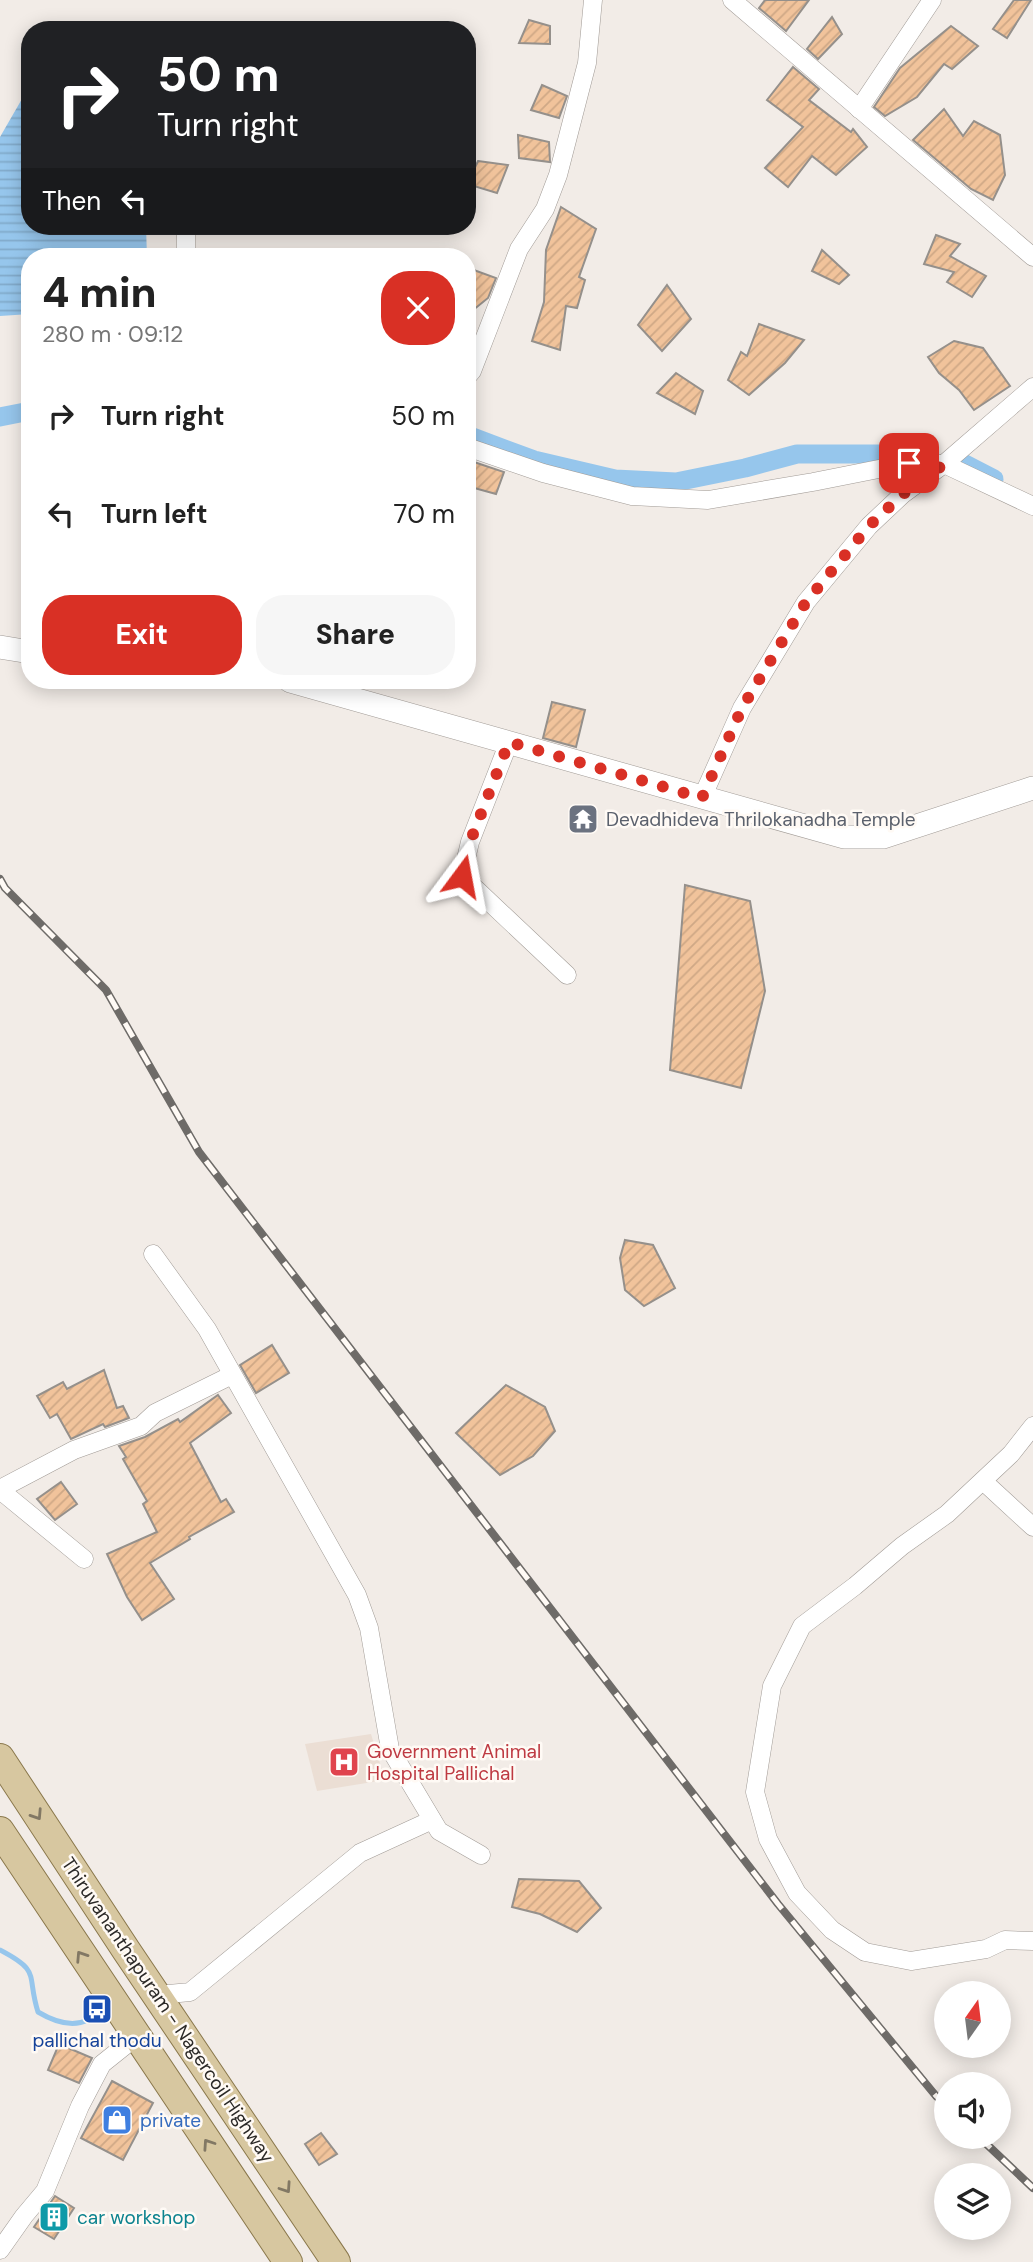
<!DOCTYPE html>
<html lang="en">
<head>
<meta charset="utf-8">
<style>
	body { margin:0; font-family:"DM Sans",sans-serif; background:#f6f6f6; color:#222; height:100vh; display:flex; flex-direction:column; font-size:26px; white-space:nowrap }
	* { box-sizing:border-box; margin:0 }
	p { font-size:23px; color:#767676 }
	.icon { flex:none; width:38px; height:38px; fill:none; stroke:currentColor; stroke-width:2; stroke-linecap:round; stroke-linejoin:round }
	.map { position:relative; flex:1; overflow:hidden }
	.sheet { position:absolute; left:21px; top:248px; width:455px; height:441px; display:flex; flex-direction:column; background:#fff; border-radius:28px; box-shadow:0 4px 18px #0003 }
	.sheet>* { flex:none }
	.banner { position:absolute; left:21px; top:21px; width:455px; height:214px; border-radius:28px; box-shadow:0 4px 18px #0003; background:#202124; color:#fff; overflow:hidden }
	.needle { width:46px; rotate:14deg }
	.buttons { position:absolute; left:934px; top:1981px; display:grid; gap:14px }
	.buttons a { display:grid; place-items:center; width:77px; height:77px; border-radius:50%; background:#fff; box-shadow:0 4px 18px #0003; font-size:35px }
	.pin { position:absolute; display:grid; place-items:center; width:60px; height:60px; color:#fff; margin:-30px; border-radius:14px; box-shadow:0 4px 10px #0006 }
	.me { position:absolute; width:77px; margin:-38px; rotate:13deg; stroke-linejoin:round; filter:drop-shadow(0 0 5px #0008) }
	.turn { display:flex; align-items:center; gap:24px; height:147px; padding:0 21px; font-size:32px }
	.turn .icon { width:91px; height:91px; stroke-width:2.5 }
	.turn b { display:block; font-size:49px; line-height:60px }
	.then { display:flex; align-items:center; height:66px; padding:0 21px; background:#0003; gap:14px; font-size:26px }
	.round { display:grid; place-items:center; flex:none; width:74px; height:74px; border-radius:28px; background:#f6f6f6 }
	.summary { display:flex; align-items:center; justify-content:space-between; height:119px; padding:0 21px }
	h1 { font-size:42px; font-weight:800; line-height:52px }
	.action { display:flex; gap:14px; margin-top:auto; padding:14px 21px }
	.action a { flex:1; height:80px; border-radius:28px; background:#d93025; color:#fff; font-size:28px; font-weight:800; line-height:80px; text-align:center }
	.action a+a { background:#f6f6f6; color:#222 }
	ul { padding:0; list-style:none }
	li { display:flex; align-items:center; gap:21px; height:98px; padding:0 21px }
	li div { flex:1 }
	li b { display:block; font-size:26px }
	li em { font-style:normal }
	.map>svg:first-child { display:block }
	.built { fill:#ebded4 }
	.water { fill:url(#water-rules) }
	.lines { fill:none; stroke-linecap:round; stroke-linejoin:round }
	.stream { stroke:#96c6ec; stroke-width:5 }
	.canal { stroke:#96c6ec; stroke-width:19 }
	.building { fill:url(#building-hatch); stroke:#95908b; stroke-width:2 }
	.minor-casing { stroke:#a19b96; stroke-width:19 }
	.tertiary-casing { stroke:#a19b96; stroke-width:24 }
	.primary-casing { stroke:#8a784c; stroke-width:30 }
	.minor { stroke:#fff; stroke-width:18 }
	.tertiary { stroke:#fff; stroke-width:23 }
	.primary { stroke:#d7c7a0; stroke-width:28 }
	.rail-casing { stroke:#6e6b68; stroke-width:8 }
	.rail { stroke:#fffaf5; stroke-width:5; stroke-dasharray:16; stroke-linecap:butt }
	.oneway { stroke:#827864 }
	.route { stroke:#d93025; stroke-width:12; stroke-dasharray:0 21.6 }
	.labels { text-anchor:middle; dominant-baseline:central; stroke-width:5; stroke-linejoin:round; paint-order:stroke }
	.worship-label { font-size:19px; fill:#5b616d; stroke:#fffaf5; text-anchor:start }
	.health-label { font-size:19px; fill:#be3a42; stroke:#fffaf5; text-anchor:start }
	.street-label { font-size:19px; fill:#2c2a28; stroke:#fffaf5 }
	.transit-label { font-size:19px; fill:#164399; stroke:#fffaf5 }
	.shop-label { font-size:19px; fill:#366cbe; stroke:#fffaf5; text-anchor:start }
	.culture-label { font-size:19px; fill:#0d838f; stroke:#fffaf5; text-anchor:start }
</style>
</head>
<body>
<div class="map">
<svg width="1033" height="2262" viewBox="0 0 1033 2262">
	<defs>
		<pattern id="water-rules" width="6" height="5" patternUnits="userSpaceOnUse" patternTransform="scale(1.75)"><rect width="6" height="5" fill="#96c6ec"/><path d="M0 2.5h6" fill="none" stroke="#81aaca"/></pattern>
		<pattern id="building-hatch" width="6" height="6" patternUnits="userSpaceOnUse" patternTransform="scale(1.75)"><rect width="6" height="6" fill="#f1c39b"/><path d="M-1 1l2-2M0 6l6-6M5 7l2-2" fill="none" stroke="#cfa886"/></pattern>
	</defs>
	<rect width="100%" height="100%" fill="#f2ece7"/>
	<polygon class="built" points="371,1734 385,1780 317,1791 305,1744"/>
	<polygon class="water" points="30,85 30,226 146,226 147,257 30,257 30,314 0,316 0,137"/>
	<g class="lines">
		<path class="stream" d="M0,1950C42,1972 26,1974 38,2012C53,2021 71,2028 88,2020"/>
		<g class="canal">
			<polyline points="0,417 30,411"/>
			<polyline points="467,435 534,460 615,479 676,482 745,468 797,454 919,454"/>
			<polyline points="954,460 961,462 994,479"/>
		</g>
	</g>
	<g class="building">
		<polygon points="765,0 809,0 786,31 759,8"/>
		<polygon points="1014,0 1031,0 1007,38 993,29"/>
		<polygon points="832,17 842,34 818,59 807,49"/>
		<polygon points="529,20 550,26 550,44 519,43"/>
		<polygon points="951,26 978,46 952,69 944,64 917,97 885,116 874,107 900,68"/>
		<polygon points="793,67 819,89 809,100 851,132 853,129 867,147 836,175 812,156 788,187 765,168 803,127 767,100"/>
		<polygon points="542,85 567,96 559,118 531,110"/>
		<polygon points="944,109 963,136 974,121 1000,135 1005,175 993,200 971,189 913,140"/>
		<polygon points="518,135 549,142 550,162 519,158"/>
		<polygon points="478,161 508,165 497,193 467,184"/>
		<polygon points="561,207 596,229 579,277 585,280 577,308 566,306 560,350 532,341 544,302 546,250"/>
		<polygon points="936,235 960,244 950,256 986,276 972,297 947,282 954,272 924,264"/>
		<polygon points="822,250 849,275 839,284 812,271"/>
		<polygon points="471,269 496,278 488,298 467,315 467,277"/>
		<polygon points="667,285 691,319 662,351 638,325"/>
		<polygon points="759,324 804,340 785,363 749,395 728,380 741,352 747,356"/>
		<polygon points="954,341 983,348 1010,386 974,410 959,390 939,373 928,357"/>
		<polygon points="676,373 703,391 695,414 657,393"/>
		<polygon points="471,461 504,472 496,494 467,486 467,467"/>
		<polygon points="552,702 585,710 576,747 543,738"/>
		<polygon points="685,885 750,901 765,991 741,1088 670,1070"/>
		<polygon points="625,1240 653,1245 675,1288 644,1306 625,1290 620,1258"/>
		<polygon points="272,1345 289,1373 256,1393 240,1365"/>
		<polygon points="104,1370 117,1408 123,1406 129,1418 105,1427 103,1424 71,1439 57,1414 50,1418 37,1396 63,1382 67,1389"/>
		<polygon points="506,1385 545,1407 555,1431 533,1456 500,1475 456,1433"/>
		<polygon points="218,1395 231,1413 190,1443 221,1502 226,1499 234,1512 189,1537 190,1539 150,1563 174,1599 142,1620 127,1597 107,1554 157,1532 143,1504 147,1501 123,1459 126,1457 119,1446 145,1437 178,1419 180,1422"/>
		<polygon points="61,1482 77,1504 55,1520 37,1499"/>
		<polygon points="519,1879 579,1881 601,1908 577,1932 540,1914 512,1907"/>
		<polygon points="59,2044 92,2058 79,2083 48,2070"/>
		<polygon points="112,2081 153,2103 123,2160 81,2138"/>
		<polygon points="321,2133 337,2154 319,2165 305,2144"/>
		<polygon points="55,2196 74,2208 54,2239 34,2227"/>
	</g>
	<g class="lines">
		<g class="minor-casing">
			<g id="minor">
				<polyline points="732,0 1033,257"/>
				<polyline points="859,109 932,0"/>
				<polyline points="184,226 186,232 186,257"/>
				<polyline points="467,377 472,371 519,249 545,209 558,175 587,63 593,0"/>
				<polyline points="467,447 543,473 632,496 708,500 813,482 909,463 944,464 1033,506"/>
				<polyline points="509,742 470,842 462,876 567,975"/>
				<polyline points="702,798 742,708 806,602 869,526 903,494 944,464 1033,387"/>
				<polyline points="153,1254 207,1329 357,1595 369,1628 390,1749 439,1831 481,1855"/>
				<polyline points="1033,1426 1011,1454 947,1514 902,1546 855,1586 802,1626 772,1686 755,1792 768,1839 797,1893 832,1930 865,1952 911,1961 986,1949 1005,1940 1033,1941"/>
				<polyline points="983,1481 1033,1527"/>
				<polyline points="0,1489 74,1450 141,1426 155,1413 232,1375"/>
				<polyline points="0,1490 84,1559"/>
				<polyline points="158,1995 190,1992 360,1853 432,1820"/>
				<polyline points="0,2250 24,2216 45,2191 80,2106 102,2064 137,2036"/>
			</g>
		</g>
		<g class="tertiary-casing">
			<g id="tertiary">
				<polyline points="0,647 30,652"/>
				<polyline points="290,681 844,837 883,837 1033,788"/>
			</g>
		</g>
		<g class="primary-casing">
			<g id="primary">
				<polyline points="0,1758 126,1950 336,2262"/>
				<polyline points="0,1831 288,2262"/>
			</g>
		</g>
		<use href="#minor" class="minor"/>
		<use href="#tertiary" class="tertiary"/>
		<use href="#primary" class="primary"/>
		<g class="rail-casing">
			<g id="rail">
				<polyline points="0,879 5,888 106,990 199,1152 778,1904 936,2096 947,2106"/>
				<polyline points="979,2137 1033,2188"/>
			</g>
		</g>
		<use href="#rail" class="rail"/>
	</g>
	<defs><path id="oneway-chevron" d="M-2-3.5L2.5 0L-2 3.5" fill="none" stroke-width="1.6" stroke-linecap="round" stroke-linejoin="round" transform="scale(1.75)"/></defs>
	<g class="oneway">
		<use href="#oneway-chevron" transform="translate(37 1815) rotate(57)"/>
		<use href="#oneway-chevron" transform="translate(81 1956) rotate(-123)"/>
		<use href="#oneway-chevron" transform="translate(208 2144) rotate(-124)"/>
		<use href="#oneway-chevron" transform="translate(286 2188) rotate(56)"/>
	</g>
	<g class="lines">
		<polyline class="route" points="462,876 470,842 509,742 702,798 742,708 806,602 869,526 903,494 944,464 909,463"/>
	</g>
	<defs>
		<g id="temple-square" transform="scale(1.575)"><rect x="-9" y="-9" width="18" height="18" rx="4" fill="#6b7280" stroke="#fffaf5"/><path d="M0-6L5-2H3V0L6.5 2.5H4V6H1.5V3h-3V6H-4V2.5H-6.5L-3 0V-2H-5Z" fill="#fff"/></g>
		<g id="hospital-square" transform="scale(1.575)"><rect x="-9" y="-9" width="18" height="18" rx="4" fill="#e0444e" stroke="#fffaf5"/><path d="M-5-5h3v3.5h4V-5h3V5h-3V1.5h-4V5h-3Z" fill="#fff"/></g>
		<g id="bus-square" transform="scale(1.575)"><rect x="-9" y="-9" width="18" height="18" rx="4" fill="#1a4fb4" stroke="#fffaf5"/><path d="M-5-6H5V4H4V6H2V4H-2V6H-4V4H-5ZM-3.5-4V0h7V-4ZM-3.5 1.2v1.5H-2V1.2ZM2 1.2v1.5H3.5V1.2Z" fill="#fff"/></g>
		<g id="shop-square" transform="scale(1.575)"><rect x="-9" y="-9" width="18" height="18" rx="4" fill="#3f7fe0" stroke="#fffaf5"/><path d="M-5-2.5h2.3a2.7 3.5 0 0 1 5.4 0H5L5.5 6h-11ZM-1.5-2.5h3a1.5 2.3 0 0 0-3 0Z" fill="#fff"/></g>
		<g id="building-square" transform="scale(1.575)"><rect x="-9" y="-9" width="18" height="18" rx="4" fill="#0f9aa8" stroke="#fffaf5"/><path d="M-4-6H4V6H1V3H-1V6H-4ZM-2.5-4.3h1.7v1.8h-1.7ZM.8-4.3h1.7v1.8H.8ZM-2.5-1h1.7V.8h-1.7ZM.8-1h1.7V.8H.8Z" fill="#fff"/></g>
	</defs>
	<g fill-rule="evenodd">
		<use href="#temple-square" x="583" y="819"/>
		<use href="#hospital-square" x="344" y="1762"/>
		<use href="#bus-square" x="97" y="2009"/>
		<use href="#shop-square" x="117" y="2120"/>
		<use href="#building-square" x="54" y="2217"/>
	</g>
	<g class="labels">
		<g class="worship-label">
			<text x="606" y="819">Devadhideva Thrilokanadha Temple</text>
		</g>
		<g class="health-label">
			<text x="367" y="1751">Government Animal<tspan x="367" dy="22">Hospital Pallichal</tspan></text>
		</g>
		<g class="street-label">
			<text transform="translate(168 2010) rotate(56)">Thiruvananthapuram - Nagercoil Highway</text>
		</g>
		<g class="transit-label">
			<text x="97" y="2040">pallichal thodu</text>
		</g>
		<g class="shop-label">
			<text x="140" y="2120">private</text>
		</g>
		<g class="culture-label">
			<text x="77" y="2217">car workshop</text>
		</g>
	</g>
</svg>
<div class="buttons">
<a><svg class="needle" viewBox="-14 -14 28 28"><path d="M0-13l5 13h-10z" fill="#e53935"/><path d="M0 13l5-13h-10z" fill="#767676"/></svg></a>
<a><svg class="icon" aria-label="sound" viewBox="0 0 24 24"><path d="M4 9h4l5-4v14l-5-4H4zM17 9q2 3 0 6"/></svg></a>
<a><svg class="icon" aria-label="layers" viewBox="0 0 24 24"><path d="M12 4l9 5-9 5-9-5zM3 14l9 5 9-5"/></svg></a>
</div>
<div class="pin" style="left:909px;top:463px;background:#d93025"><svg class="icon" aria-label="arrive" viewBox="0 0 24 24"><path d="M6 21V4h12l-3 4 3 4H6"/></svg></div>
<svg class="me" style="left:462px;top:876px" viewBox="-20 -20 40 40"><path d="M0-17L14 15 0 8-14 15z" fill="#d93025" stroke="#fff" stroke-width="4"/></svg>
<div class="banner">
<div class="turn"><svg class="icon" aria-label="right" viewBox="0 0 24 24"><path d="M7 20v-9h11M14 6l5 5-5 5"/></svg><div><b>50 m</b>Turn right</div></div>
<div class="then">Then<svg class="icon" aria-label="left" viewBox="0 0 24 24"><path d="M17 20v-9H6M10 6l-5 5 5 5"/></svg></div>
</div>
<section class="sheet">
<div class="summary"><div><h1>4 min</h1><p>280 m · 09:12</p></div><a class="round" style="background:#d93025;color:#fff"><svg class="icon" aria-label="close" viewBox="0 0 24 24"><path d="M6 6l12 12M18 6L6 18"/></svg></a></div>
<ul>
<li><svg class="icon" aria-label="right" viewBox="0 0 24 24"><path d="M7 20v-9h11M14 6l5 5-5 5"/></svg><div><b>Turn right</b></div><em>50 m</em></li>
<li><svg class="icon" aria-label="left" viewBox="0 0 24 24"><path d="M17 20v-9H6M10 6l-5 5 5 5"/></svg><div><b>Turn left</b></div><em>70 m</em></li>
</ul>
<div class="action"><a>Exit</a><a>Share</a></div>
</section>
</div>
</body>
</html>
